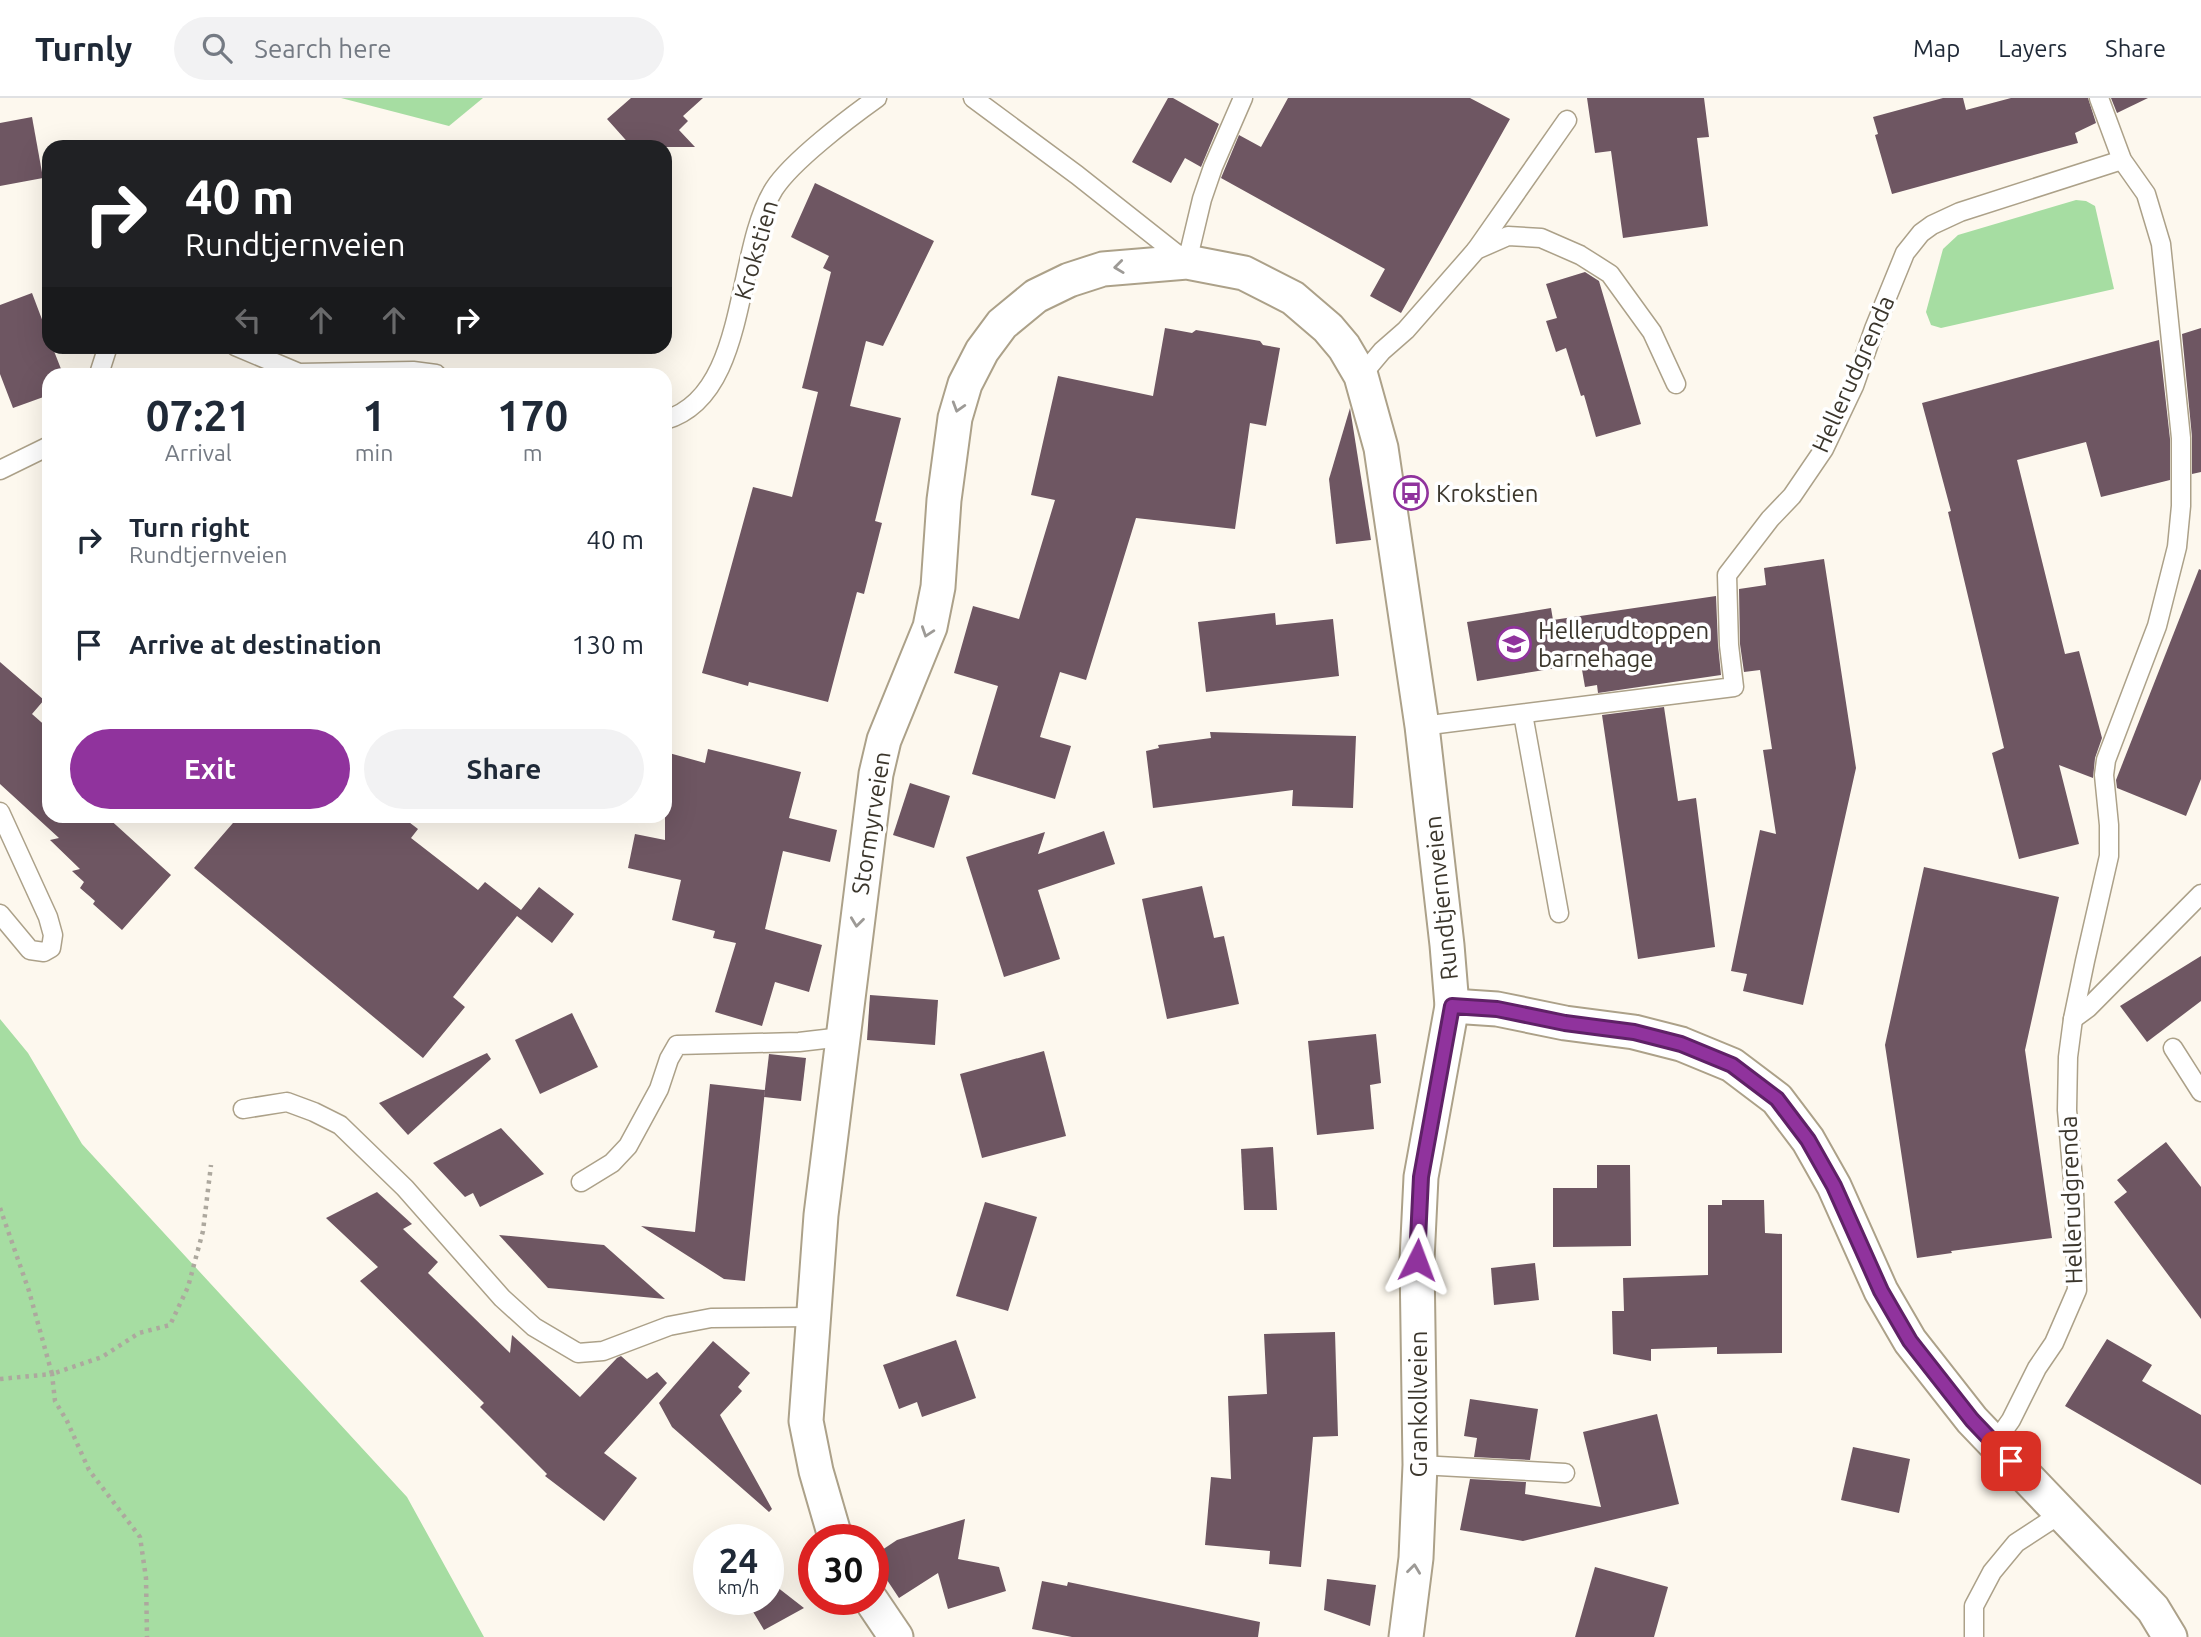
<!DOCTYPE html>
<html lang="en">
<head>
<meta charset="utf-8">
<style>
	body { margin:0; font-family:Ubuntu,sans-serif; background:#f2f2f3; color:#1f2937; height:100vh; display:flex; flex-direction:column; font-size:26px; white-space:nowrap }
	* { box-sizing:border-box; margin:0 }
	p { font-size:23px; color:#747a83 }
	.icon { flex:none; width:38px; height:38px; fill:none; stroke:currentColor; stroke-width:2; stroke-linecap:round; stroke-linejoin:round }
	.map { position:relative; flex:1; overflow:hidden }
	.panel { position:absolute; left:42px; top:270px; width:630px; height:455px; display:flex; flex-direction:column; background:#fff; border-radius:21px; box-shadow:0 7px 28px #0002 }
	.panel>* { flex:none }
	.banner { position:absolute; left:42px; top:42px; width:630px; height:214px; border-radius:21px; box-shadow:0 7px 28px #0002; background:#202124; color:#fff; overflow:hidden }
	.speed { position:absolute; left:693px; top:1426px; display:flex; gap:14px; font-size:35px; font-weight:700; text-align:center }
	.speed>* { display:grid; place-content:center; width:91px; height:91px; border-radius:50%; background:#fff; box-shadow:0 7px 28px #0002; line-height:1 }
	.speed small { font-size:18px; font-weight:400 }
	.speed .limit { border:10px solid #d22; background:#fff; color:#111 }
	.pin { position:absolute; display:grid; place-items:center; width:60px; height:60px; color:#fff; margin:-30px; border-radius:14px; box-shadow:0 4px 10px #0006 }
	.me { position:absolute; width:77px; margin:-38px; rotate:3deg; stroke-linejoin:round; filter:drop-shadow(0 0 5px #0008) }
	.turn { display:flex; align-items:center; gap:24px; height:147px; padding:0 28px; font-size:32px }
	.turn .icon { width:91px; height:91px; stroke-width:2.5 }
	.turn b { display:block; font-size:49px; line-height:60px }
	.lanes { display:flex; align-items:center; height:66px; padding:0 28px; background:#0003; justify-content:center; gap:35px; direction:ltr }
	.lanes .off { opacity:.35 }
	.eta { display:flex; justify-content:space-evenly; align-items:center; height:119px; text-align:center }
	.eta b { font-size:42px; font-weight:700; line-height:49px }
	.action { display:flex; gap:14px; margin-top:auto; padding:14px 28px }
	.action a { flex:1; height:80px; border-radius:42px; background:#90339d; color:#fff; font-size:28px; font-weight:700; line-height:80px; text-align:center }
	.action a+a { background:#f2f2f3; color:#1f2937 }
	ul { padding:0; list-style:none }
	li { display:flex; align-items:center; gap:21px; height:105px; padding:0 28px }
	li div { flex:1 }
	li b { display:block; font-size:26px }
	li em { font-style:normal }
	header { display:flex; align-items:center; gap:42px; box-sizing:border-box; height:98px; padding:0 35px; background:#fff; border-bottom:2px solid #e0e1e3 }
	header strong { font-size:33px }
	nav { display:flex; gap:38px; margin-inline-start:auto; font-size:24px }
	.search { width:490px; height:63px; background:#f2f2f3; display:flex; align-items:center; gap:18px; box-sizing:border-box; padding:0 24px; border-radius:38px; color:#747a83; font-size:26px }
	.map>svg:first-child { display:block }
	.green { fill:#a6dda2 }
	.building { fill:#6e5662 }
	.lines { fill:none; stroke-linecap:round; stroke-linejoin:round }
	.lane-casing { stroke:#aca189; stroke-width:21 }
	.street-casing { stroke:#aca189; stroke-width:37 }
	.path { stroke:#ada89e; stroke-width:4.5; stroke-dasharray:3.5 5; stroke-linecap:butt }
	.lane { stroke:#fff; stroke-width:18 }
	.street { stroke:#fff; stroke-width:33 }
	.oneway { stroke:#9d9a96 }
	.route-casing { stroke:#5e2166; stroke-width:18 }
	.route { stroke:#90339d; stroke-width:12 }
	.labels { text-anchor:middle; dominant-baseline:central; stroke-width:7; stroke-linejoin:round; paint-order:stroke }
	.street-label { font-size:24px; fill:#3b362c; stroke:#fff }
	.poi-label { font-size:24px; fill:#3b362c; stroke:#fff; text-anchor:start }
</style>
</head>
<body>
<header>
<strong>Turnly</strong>
<div class="search"><svg class="icon" aria-label="search" viewBox="0 0 24 24"><circle cx="10" cy="10" r="6"/><path d="M15 15l6 6"/></svg>Search here</div>
<nav><a>Map</a><a>Layers</a><a>Share</a></nav>
</header>
<div class="map">
<svg width="2201" height="1539" viewBox="0 0 2201 1539">
	<rect width="100%" height="100%" fill="#fdf8ee"/>
	<g class="green">
		<polygon points="341,0 483,0 449,28"/>
		<polygon points="2076,102 2086,103 2095,108 2114,191 1941,230 1931,227 1926,214 1943,151 1958,137"/>
		<polygon points="0,921 28,955 82,1046 407,1399 484,1539 0,1539"/>
	</g>
	<g class="building">
		<polygon points="631,0 703,0 683,18 688,23 679,32 695,49 632,49 607,21"/>
		<polygon points="1168,0 1173,0 1219,26 1201,69 1185,60 1171,85 1132,64"/>
		<polygon points="1288,0 1470,0 1510,21 1401,215 1370,198 1385,171 1221,80 1239,37 1261,49"/>
		<polygon points="1587,0 1704,0 1709,39 1697,40 1708,128 1623,140 1611,53 1595,55"/>
		<polygon points="1943,0 1963,0 1966,12 2011,0 2088,0 2096,25 2075,35 2078,45 1892,96 1875,37 1878,36 1873,19"/>
		<polygon points="2111,0 2148,0 2117,15"/>
		<polygon points="32,19 43,80 0,88 0,25"/>
		<polygon points="815,85 934,143 883,248 866,243 850,308 901,320 875,423 882,425 864,496 857,494 828,604 749,584 748,588 702,575 753,389 792,399 818,294 802,290 831,174 823,170 829,158 791,139"/>
		<polygon points="1585,174 1599,183 1641,326 1596,339 1584,297 1581,298 1566,250 1556,254 1546,223 1557,220 1546,186"/>
		<polygon points="32,195 49,240 49,248 52,248 63,276 49,276 49,297 13,310 0,276 0,207"/>
		<polygon points="1165,230 1192,235 1196,232 1260,243 1263,247 1280,250 1266,328 1250,325 1235,431 1136,420 1086,582 1060,574 1040,639 1071,648 1055,701 972,676 998,588 954,575 973,508 1019,521 1055,402 1031,397 1058,278 1153,298"/>
		<polygon points="2201,230 2201,374 2192,376 2192,339 2182,236"/>
		<polygon points="2159,242 2170,341 2170,382 2101,399 2086,344 2017,362 2065,556 2079,553 2102,640 2095,660 2093,680 2059,667 2079,746 2019,761 1992,655 2004,650 1948,414 1951,413 1922,305"/>
		<polygon points="1350,310 1371,442 1336,446 1329,381"/>
		<polygon points="1824,461 1856,670 1803,907 1743,893 1747,876 1731,873 1760,732 1776,736 1763,652 1772,651 1760,572 1744,574 1740,546 1739,491 1766,487 1764,470"/>
		<polygon points="2199,471 2201,472 2201,681 2186,718 2117,690 2116,682"/>
		<polygon points="1716,498 1718,547 1721,577 1598,595 1597,587 1585,589 1581,566 1477,583 1467,524 1551,510 1553,522"/>
		<polygon points="1275,515 1276,527 1333,521 1339,578 1206,594 1198,524"/>
		<polygon points="0,564 44,602 32,616 49,631 49,718 106,718 171,777 122,832 93,806 95,803 80,790 84,784 72,773 80,771 50,742 59,740 0,686"/>
		<polygon points="1664,609 1678,703 1696,700 1715,849 1638,861 1602,617"/>
		<polygon points="1210,634 1356,638 1353,710 1292,708 1293,692 1153,710 1146,653 1159,650 1158,647 1211,640"/>
		<polygon points="708,651 801,674 789,720 837,732 830,764 783,753 765,831 822,847 809,894 775,884 762,928 715,914 736,845 713,840 715,833 672,822 681,782 628,770 635,736 665,742 665,673 669,655 705,665"/>
		<polygon points="910,685 950,698 934,750 893,737"/>
		<polygon points="239,718 401,718 418,731 411,740 478,792 485,784 521,812 539,789 574,816 552,845 517,818 453,899 465,909 423,960 194,770"/>
		<polygon points="1104,733 1115,766 1038,792 1060,861 1004,879 966,759 1045,734 1038,756"/>
		<polygon points="1924,769 2059,799 2025,952 2052,1140 1951,1153 1952,1155 1917,1160 1885,947"/>
		<polygon points="1202,788 1214,840 1224,838 1239,906 1167,921 1142,801"/>
		<polygon points="2201,858 2201,903 2147,944 2120,908"/>
		<polygon points="870,897 938,902 935,947 867,942"/>
		<polygon points="572,915 598,969 540,996 515,942"/>
		<polygon points="1376,936 1381,985 1370,987 1374,1031 1317,1037 1308,943"/>
		<polygon points="1044,953 1066,1038 982,1060 960,976"/>
		<polygon points="487,955 491,961 408,1037 379,1005"/>
		<polygon points="769,956 806,960 801,1003 764,999"/>
		<polygon points="710,986 765,992 745,1183 724,1181 641,1128 695,1134"/>
		<polygon points="501,1030 544,1076 480,1109 473,1095 465,1099 433,1065"/>
		<polygon points="2166,1044 2201,1089 2201,1221 2114,1104 2127,1094 2117,1082"/>
		<polygon points="1273,1049 1277,1112 1244,1112 1241,1051"/>
		<polygon points="1597,1067 1630,1067 1631,1148 1553,1149 1553,1090 1597,1090"/>
		<polygon points="377,1094 412,1126 403,1131 438,1164 428,1175 510,1255 512,1237 580,1299 617,1260 621,1258 647,1281 657,1274 667,1285 604,1355 637,1380 604,1423 545,1378 547,1376 480,1309 484,1305 360,1183 378,1169 326,1120"/>
		<polygon points="1722,1102 1764,1102 1765,1135 1782,1136 1782,1255 1717,1256 1717,1249 1651,1251 1651,1263 1613,1256 1612,1213 1624,1213 1623,1180 1708,1177 1708,1107 1722,1107"/>
		<polygon points="985,1104 1037,1119 1008,1213 956,1198"/>
		<polygon points="499,1137 604,1147 665,1201 548,1190"/>
		<polygon points="1535,1165 1539,1202 1494,1207 1491,1170"/>
		<polygon points="1335,1234 1338,1338 1313,1339 1301,1469 1269,1466 1270,1453 1205,1447 1211,1379 1231,1381 1228,1298 1267,1296 1264,1236"/>
		<polygon points="2107,1241 2152,1267 2142,1283 2201,1317 2201,1387 2065,1308"/>
		<polygon points="956,1242 976,1300 922,1319 917,1304 899,1311 883,1267"/>
		<polygon points="713,1243 750,1275 738,1289 742,1293 720,1317 772,1411 769,1414 672,1329 659,1305"/>
		<polygon points="1470,1301 1538,1311 1530,1362 1474,1359 1477,1340 1464,1338"/>
		<polygon points="1657,1316 1679,1406 1523,1443 1460,1432 1470,1381 1526,1384 1525,1396 1601,1409 1583,1334"/>
		<polygon points="1853,1349 1910,1361 1899,1415 1841,1402"/>
		<polygon points="965,1421 958,1461 999,1469 1006,1493 948,1511 938,1475 899,1500 873,1461 873,1458 897,1442"/>
		<polygon points="1595,1469 1668,1489 1654,1539 1575,1539"/>
		<polygon points="1327,1481 1376,1487 1370,1528 1324,1512"/>
		<polygon points="768,1482 804,1510 764,1532 746,1502 768,1502"/>
		<polygon points="1042,1483 1067,1488 1068,1484 1260,1524 1258,1539 1072,1539 1032,1531"/>
	</g>
	<g class="lines">
		<g class="lane-casing">
			<g id="lane">
				<polyline points="973,0 1077,77 1187,164 1202,101 1213,69 1243,0"/>
				<polyline points="1476,152 1567,22"/>
				<polyline points="235,248 299,275 413,273 436,276"/>
				<polyline points="99,276 108,248"/>
				<polyline points="1361,278 1382,253 1406,232 1476,152 1508,138 1541,140 1580,157 1610,176 1652,234 1676,286"/>
				<path d="M665,322C749,298 734,155 774,91C792,63 849,20 877,0"/>
				<polyline points="0,372 49,348"/>
				<polyline points="1523,616 1559,815"/>
				<polyline points="1422,628 1734,589 1729,547 1727,477 1770,421 1792,398 1824,351 1854,288 1874,231 1905,155 1921,135 1932,127 1960,114 2122,62"/>
				<polyline points="0,714 48,819 53,837 51,850 44,854 30,852 0,816"/>
				<polyline points="2073,921 2088,910 2201,796"/>
				<polyline points="2173,950 2201,994"/>
				<polyline points="243,1011 287,1004 314,1014 340,1027 405,1090 502,1200 534,1229 578,1255 603,1253 669,1228 711,1220 812,1219"/>
				<polyline points="581,1084 612,1065 628,1048 659,991 669,961 677,947 799,944 842,939"/>
				<polyline points="1994,1346 2011,1322 2037,1270 2054,1245 2077,1192 2074,1094 2067,1012 2068,959 2073,921 2085,863 2109,758 2109,727 2104,677 2106,662 2157,528 2177,449 2181,408 2181,340 2161,146 2146,96 2122,62 2099,0"/>
				<polyline points="1420,1367 1565,1375"/>
				<polyline points="1974,1539 1974,1508 1992,1474 2016,1445 2062,1415"/>
			</g>
		</g>
		<g class="street-casing">
			<g id="street">
				<polyline points="1452,908 1497,911 1565,925 1634,934 1681,946 1732,967 1777,1001 1808,1042 1834,1088 1881,1193 1910,1243 1972,1322 2153,1511 2170,1539"/>
				<polyline points="836,1442 816,1373 806,1323 821,1117 876,676 884,642 930,529 938,489 944,402 955,320 965,286 982,253 1002,226 1036,198 1069,182 1103,171 1187,164 1244,175 1293,200 1328,230 1344,249 1361,278 1381,350 1422,628 1447,847 1452,908 1421,1079 1417,1162 1420,1367 1416,1460 1406,1539"/>
				<polyline points="871,1502 896,1539"/>
			</g>
		</g>
		<g class="path">
			<polyline points="0,1110 29,1193 52,1276 102,1259 139,1235 170,1227 188,1189 203,1133 211,1067"/>
			<polyline points="0,1281 52,1276 55,1303 67,1323 89,1372 140,1439 146,1480 147,1539"/>
		</g>
		<use href="#lane" class="lane"/>
		<use href="#street" class="street"/>
	</g>
	<defs><path id="oneway-chevron" d="M-2-3.5L2.5 0L-2 3.5" fill="none" stroke-width="1.6" stroke-linecap="round" stroke-linejoin="round" transform="scale(1.75)"/></defs>
	<g class="oneway">
		<use href="#oneway-chevron" transform="translate(1119 169) rotate(173)"/>
		<use href="#oneway-chevron" transform="translate(958 309) rotate(107)"/>
		<use href="#oneway-chevron" transform="translate(927 534) rotate(109)"/>
		<use href="#oneway-chevron" transform="translate(857 824) rotate(97)"/>
		<use href="#oneway-chevron" transform="translate(1414 1471) rotate(-83)"/>
	</g>
	<g class="lines">
		<g class="route-casing">
			<polyline id="route" points="1417,1162 1421,1079 1452,908 1497,911 1565,925 1634,934 1681,946 1732,967 1777,1001 1808,1042 1834,1088 1881,1193 1910,1243 1972,1322 2011,1363"/>
		</g>
		<use href="#route" class="route"/>
	</g>
	<defs>
		<g id="bus-ring" transform="scale(1.75)"><circle r="9.5" fill="#fff" stroke="#90339d" stroke-width="1.5"/><path d="M-5-6H5V4H4V6H2V4H-2V6H-4V4H-5ZM-3.5-4V0h7V-4ZM-3.5 1.2v1.5H-2V1.2ZM2 1.2v1.5H3.5V1.2Z" fill="#90339d"/></g>
		<g id="school-ring" transform="scale(1.75)"><circle r="9.5" fill="#fff" stroke="#90339d" stroke-width="1.5"/><path d="M0-5L7-2L0 1L-7-2ZM-4 1L0 2.5L4 1V4Q0 6-4 4Z" fill="#90339d"/></g>
	</defs>
	<g fill-rule="evenodd">
		<use href="#bus-ring" x="1411" y="395"/>
		<use href="#school-ring" x="1514" y="546"/>
	</g>
	<g class="labels">
		<g class="street-label">
			<text transform="translate(756 152) rotate(-74)">Krokstien</text>
			<text transform="translate(1853 276) rotate(-66)">Hellerudgrenda</text>
			<text transform="translate(871 725) rotate(-81)">Stormyrveien</text>
			<text transform="translate(1441 800) rotate(-96)">Rundtjernveien</text>
			<text transform="translate(2071 1102) rotate(-92)">Hellerudgrenda</text>
			<text transform="translate(1418 1306) rotate(-90)">Grankollveien</text>
		</g>
		<g class="poi-label">
			<text x="1436" y="395">Krokstien</text>
			<text x="1538" y="532">Hellerudtoppen<tspan x="1538" dy="28">barnehage</tspan></text>
		</g>
	</g>
</svg>
<div class="speed"><div>24<small>km/h</small></div><div class="limit">30</div></div>
<div class="pin" style="left:2011px;top:1363px;background:#d93025"><svg class="icon" aria-label="arrive" viewBox="0 0 24 24"><path d="M6 21V4h12l-3 4 3 4H6"/></svg></div>
<svg class="me" style="left:1417px;top:1162px" viewBox="-20 -20 40 40"><path d="M0-17L14 15 0 8-14 15z" fill="#90339d" stroke="#fff" stroke-width="4"/></svg>
<div class="banner">
<div class="turn"><svg class="icon" aria-label="right" viewBox="0 0 24 24"><path d="M7 20v-9h11M14 6l5 5-5 5"/></svg><div><b>40 m</b>Rundtjernveien</div></div>
<div class="lanes"><svg class="icon off" aria-label="left" viewBox="0 0 24 24"><path d="M17 20v-9H6M10 6l-5 5 5 5"/></svg><svg class="icon off" aria-label="ahead" viewBox="0 0 24 24"><path d="M12 20V5M6 11l6-6 6 6"/></svg><svg class="icon off" aria-label="ahead" viewBox="0 0 24 24"><path d="M12 20V5M6 11l6-6 6 6"/></svg><svg class="icon" aria-label="right" viewBox="0 0 24 24"><path d="M7 20v-9h11M14 6l5 5-5 5"/></svg></div>
</div>
<section class="panel">
<div class="eta">
<div><b>07:21</b><p>Arrival</p></div>
<div><b>1</b><p>min</p></div>
<div><b>170</b><p>m</p></div>
</div>
<ul>
<li><svg class="icon" aria-label="right" viewBox="0 0 24 24"><path d="M7 20v-9h11M14 6l5 5-5 5"/></svg><div><b>Turn right</b><p>Rundtjernveien</p></div><em>40 m</em></li>
<li><svg class="icon" aria-label="arrive" viewBox="0 0 24 24"><path d="M6 21V4h12l-3 4 3 4H6"/></svg><div><b>Arrive at destination</b></div><em>130 m</em></li>
</ul>
<div class="action"><a>Exit</a><a>Share</a></div>
</section>
</div>
</body>
</html>
